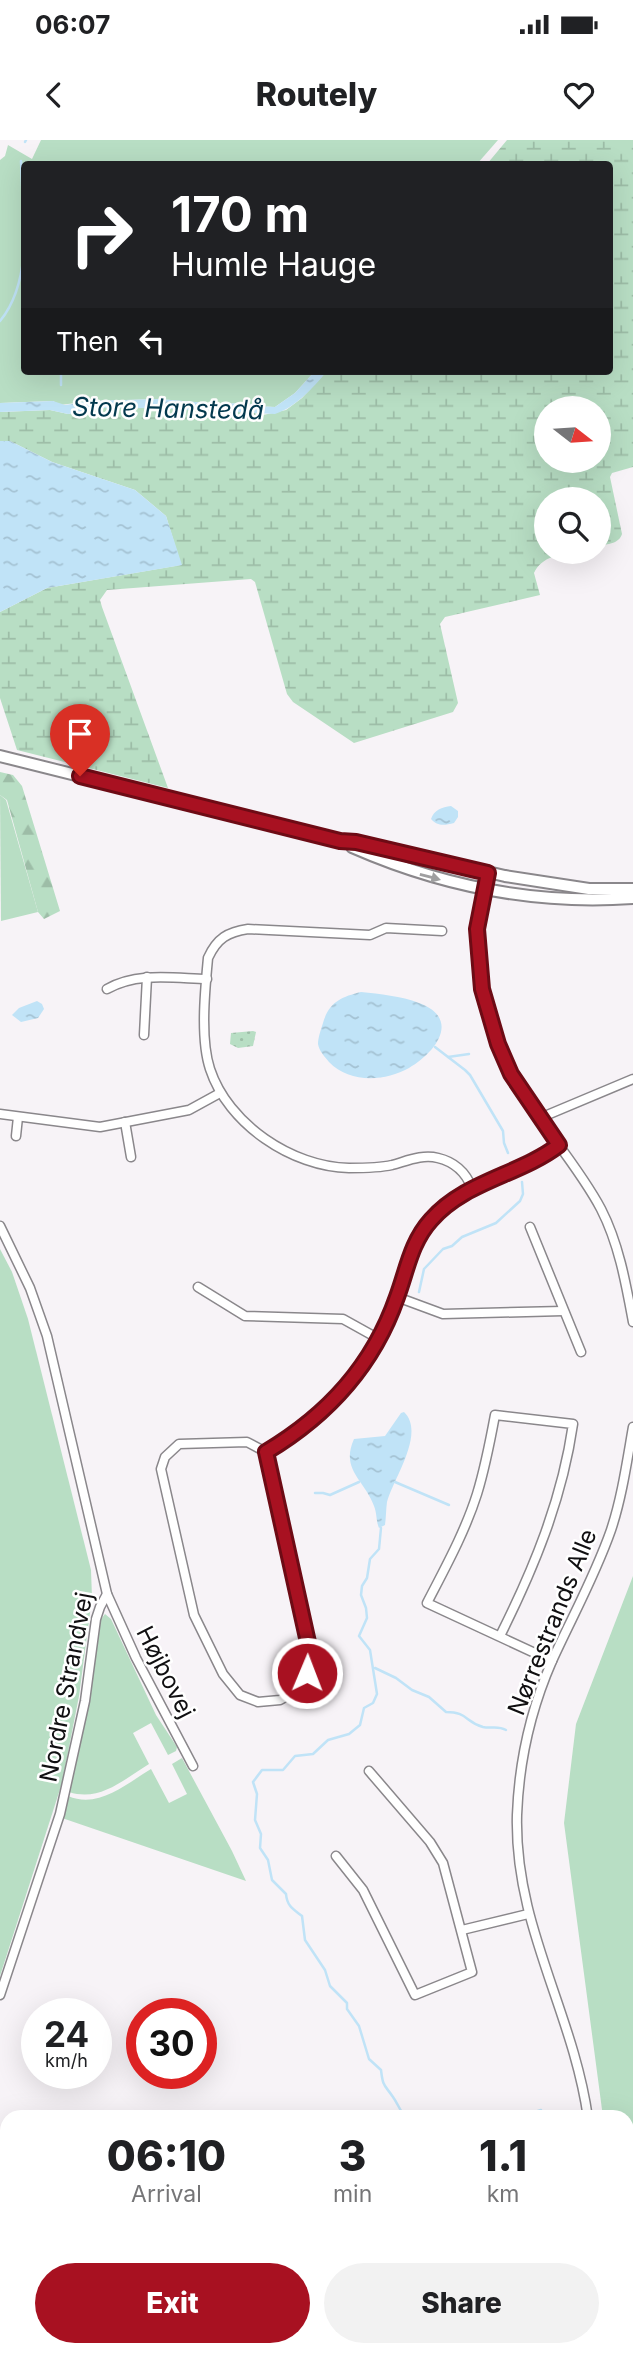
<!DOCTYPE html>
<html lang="en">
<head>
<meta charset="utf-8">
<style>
	body { margin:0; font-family:Inter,sans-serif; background:#f2f2f2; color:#202124; height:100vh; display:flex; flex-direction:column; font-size:26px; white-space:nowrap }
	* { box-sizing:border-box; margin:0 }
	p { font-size:23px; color:#757577 }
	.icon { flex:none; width:38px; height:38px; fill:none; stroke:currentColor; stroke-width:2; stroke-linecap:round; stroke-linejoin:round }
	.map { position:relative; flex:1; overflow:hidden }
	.details { position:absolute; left:0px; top:1970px; width:634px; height:247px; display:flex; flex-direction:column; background:#fff; border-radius:21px 21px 0 0; box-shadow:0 7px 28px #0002 }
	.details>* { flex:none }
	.guide { position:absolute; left:21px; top:21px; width:592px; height:214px; border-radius:7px; box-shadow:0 7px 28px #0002; background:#202124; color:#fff; overflow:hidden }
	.needle { width:46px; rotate:107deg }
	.fabs { position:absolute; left:534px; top:256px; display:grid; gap:14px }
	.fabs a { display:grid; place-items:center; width:77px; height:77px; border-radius:50%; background:#fff; box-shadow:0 7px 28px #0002; font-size:35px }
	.speed { position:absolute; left:21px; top:1858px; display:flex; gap:14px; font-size:35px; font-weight:700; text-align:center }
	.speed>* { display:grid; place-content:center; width:91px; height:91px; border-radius:50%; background:#fff; box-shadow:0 7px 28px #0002; line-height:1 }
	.speed small { font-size:18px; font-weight:400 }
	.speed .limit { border:10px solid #d22; background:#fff; color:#111 }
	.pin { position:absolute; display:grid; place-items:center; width:60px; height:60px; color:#fff; margin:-72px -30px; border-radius:50% 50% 50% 0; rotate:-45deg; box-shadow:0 0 7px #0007 }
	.pin .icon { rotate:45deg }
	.me { position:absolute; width:77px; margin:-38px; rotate:1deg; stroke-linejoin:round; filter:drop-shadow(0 0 5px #0008) }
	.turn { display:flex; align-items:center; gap:24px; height:147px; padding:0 35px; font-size:32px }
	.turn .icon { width:91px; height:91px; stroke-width:2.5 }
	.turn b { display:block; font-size:49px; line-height:60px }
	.then { display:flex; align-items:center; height:66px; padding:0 35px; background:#0003; gap:14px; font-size:26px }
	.eta { display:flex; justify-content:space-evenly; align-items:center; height:119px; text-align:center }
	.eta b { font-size:42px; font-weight:800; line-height:49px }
	.primary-button { display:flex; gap:14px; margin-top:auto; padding:14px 35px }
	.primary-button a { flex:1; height:80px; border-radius:42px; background:#a81121; color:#fff; font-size:28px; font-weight:800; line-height:80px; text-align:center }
	.primary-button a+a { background:#f2f2f2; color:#202124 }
	.status { display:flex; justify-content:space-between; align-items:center; height:49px; padding:0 35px; background:#fff; direction:ltr }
	.status svg { height:19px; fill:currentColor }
	header { display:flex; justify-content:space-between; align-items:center; height:91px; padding:0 35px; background:#fff; font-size:32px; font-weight:800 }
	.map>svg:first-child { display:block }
	.education { fill:#fce6d9 }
	.green { fill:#b8dec4 }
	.forest { fill:url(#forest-firs) }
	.wetland { fill:url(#wetland-marsh); fill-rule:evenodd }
	.park { fill:url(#park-dots) }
	.water { fill:url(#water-ripples) }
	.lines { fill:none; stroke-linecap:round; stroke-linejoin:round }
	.stream { stroke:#c0e3f7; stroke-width:2.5 }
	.street-casing { stroke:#8a878b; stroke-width:11 }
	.secondary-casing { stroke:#8a878b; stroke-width:14 }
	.street { stroke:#fff; stroke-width:8 }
	.secondary { stroke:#fff; stroke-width:10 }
	.oneway { fill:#9f9fa0 }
	.route-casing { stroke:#6d0b15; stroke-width:18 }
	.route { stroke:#a81121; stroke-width:12 }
	.labels { text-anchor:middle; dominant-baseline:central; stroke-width:5; stroke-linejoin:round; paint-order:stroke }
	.street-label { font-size:24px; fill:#100f11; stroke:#fff }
	.water-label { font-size:26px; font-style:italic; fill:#03394e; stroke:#fff }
</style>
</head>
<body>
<div class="status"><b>06:07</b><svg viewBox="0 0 49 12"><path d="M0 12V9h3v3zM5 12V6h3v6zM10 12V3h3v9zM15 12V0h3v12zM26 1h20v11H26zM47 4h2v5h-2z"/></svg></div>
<header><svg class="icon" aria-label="back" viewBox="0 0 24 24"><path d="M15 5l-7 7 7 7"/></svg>Routely<svg class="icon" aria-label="heart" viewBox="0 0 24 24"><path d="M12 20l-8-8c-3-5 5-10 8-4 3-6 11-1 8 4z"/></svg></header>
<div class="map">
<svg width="633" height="2216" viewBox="0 0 633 2216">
	<defs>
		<pattern id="forest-firs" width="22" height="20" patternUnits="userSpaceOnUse" patternTransform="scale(1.75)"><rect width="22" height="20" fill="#b8dec4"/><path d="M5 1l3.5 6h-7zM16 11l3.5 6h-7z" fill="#9dbda7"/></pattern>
		<pattern id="wetland-marsh" width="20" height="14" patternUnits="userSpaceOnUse" patternTransform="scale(1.75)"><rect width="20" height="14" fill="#b8dec4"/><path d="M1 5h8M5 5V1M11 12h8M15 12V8" fill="none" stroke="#9dbda7"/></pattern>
		<pattern id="park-dots" width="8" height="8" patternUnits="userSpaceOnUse" patternTransform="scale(1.75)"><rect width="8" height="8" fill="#b8dec4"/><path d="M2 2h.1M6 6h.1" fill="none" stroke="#9dbda7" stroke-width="1.8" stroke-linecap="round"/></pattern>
		<pattern id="water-ripples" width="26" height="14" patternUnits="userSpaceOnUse" patternTransform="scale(1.75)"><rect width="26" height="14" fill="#c0e3f7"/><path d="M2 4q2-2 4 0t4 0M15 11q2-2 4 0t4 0" fill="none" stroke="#a4c2d3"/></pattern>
	</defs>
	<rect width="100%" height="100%" fill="#f7f3f7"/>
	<polygon class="education" points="627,2076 633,2077 633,2216 564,2216 566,2210 626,2210"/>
	<g class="green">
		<polygon points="41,0 498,0 477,24 24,24 24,231 315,231 295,253 275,267 254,266 246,263 219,264 159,259 92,261 60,265 53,261 0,263 0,20 5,16 8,5 32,19"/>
		<polygon points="0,655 6,660 38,772 1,781"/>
		<polygon points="0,1109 12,1132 28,1179 91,1430 92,1458 79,1556 62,1643 0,1836"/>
		<polygon points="633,1436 633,2058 627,2057 626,1978 603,1977 564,1683 576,1584"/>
		<path d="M105,1474L111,1479L156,1575L177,1607L176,1611L168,1615L151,1583L133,1593L149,1624C123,1640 100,1662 69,1652L99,1482Z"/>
		<path d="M182,1618L232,1711L246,1741L62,1678L68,1656C99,1669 126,1644 151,1629L169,1663L187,1654L172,1624Z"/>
	</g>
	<polygon class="forest" points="0,632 13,635 22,646 60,771 44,779 38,772 7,660 0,655"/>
	<path class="wetland" d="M507,0H633V327L612,333L610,337L622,394C619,404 607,404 599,406L598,359H546V411H576C560,415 542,416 534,433L540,455L445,477L440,484L458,563L453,572L354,603L293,562L287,554L255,442L251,439L107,450L100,460L102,467L168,648L17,610L0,558V472L47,448L181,425L166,376L135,350L52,322L10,301H0V272L50,270L68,274L103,268H185L228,272L246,271L263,275L286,270L302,258L327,231H609V24H487ZM546,268H598V320H546Z"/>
	<polygon class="park" points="253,891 256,892 253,906 238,908 230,904 231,893"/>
	<g class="water">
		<path d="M315,231H327C313,248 296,267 275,274L153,268H103L68,274L50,270L0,272V263L53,261L65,265L92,261L159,259L219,264L246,263L254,266L275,267L295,253Z"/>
		<polygon points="0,301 10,301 52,322 135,350 166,376 182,425 47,448 0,472"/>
		<path d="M451,666L458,671V677L454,683C445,685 438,687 431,679C434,670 442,667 451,666Z"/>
		<path d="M361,852C380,854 401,856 419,863C462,879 435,913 409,928C384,942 349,943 329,922C325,917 319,911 318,904C318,898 321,889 323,883C329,862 341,857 361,852Z"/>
		<polygon points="37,861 42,864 44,869 38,878 21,882 12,875 19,868"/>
		<path d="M404,1272C426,1293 393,1339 387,1362C386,1369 386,1378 385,1385L379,1388C376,1381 377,1373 374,1366C365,1340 340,1330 354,1299L385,1296L401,1273Z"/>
	</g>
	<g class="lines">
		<g class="stream">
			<polyline points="25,2 26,0"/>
			<polyline points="21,21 24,90"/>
			<path d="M0,181C16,162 22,136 24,111"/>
			<polyline points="61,231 61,245"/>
			<polyline points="435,907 465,930 470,935 503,991 504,1003 508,1013"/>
			<polyline points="448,917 469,914"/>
			<polyline points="419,1152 424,1129 443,1109 452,1106 462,1097 496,1083 520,1061 523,1054 522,1042"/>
			<polyline points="395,1342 449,1365"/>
			<polyline points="315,1353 323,1353 330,1355 359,1342"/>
			<path d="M381,1388L379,1409L370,1419L367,1438L362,1446L361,1455L366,1468L367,1478L359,1496L370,1510L377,1554L373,1563L364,1568L360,1585L349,1594L328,1600L313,1614L295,1616L283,1630H262L253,1642L257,1654L255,1680L261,1694L260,1708L268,1720L272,1740L286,1754C287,1766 293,1769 302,1776L305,1800L325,1830L330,1846L347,1863V1869L359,1886L369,1919L381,1930C383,1947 384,1944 393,1957C398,1964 400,1971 406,1978"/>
			<path d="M375,1528L396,1538L412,1550L429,1557L446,1572C468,1572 465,1582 483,1587C492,1589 497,1585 506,1590"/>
			<polyline points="516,1978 541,1970"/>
		</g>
		<g class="street-casing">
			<g id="street">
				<path d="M488,733C485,752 478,772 477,791C475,832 491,900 512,936C538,983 576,1022 601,1069C619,1104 626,1144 633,1182"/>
				<path d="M442,791L386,788L370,795L248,789C228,792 217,798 208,818C205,850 200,899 210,929C228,984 292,1027 349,1028C363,1028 379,1028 392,1025C407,1021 422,1014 438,1018C455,1022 466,1033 472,1048"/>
				<path d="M107,849C137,832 172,838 207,839"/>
				<polyline points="144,895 147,837"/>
				<polyline points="0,974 100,987 189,970 220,953"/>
				<polyline points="540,978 633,939"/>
				<polyline points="125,982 131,1017"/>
				<polyline points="16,996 18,977"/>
				<polyline points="0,1086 30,1148 47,1196 107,1454 100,1467 96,1479 85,1561 60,1674 0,1855"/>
				<polyline points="530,1087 581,1212"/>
				<polyline points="198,1147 245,1176 343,1179 379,1199"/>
				<polyline points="397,1157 443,1174 563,1171"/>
				<polygon points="247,1302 266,1312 311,1516 307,1533 298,1550 280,1560 258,1562 240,1555 223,1534 194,1475 161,1329 165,1317 179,1304"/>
				<path d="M266,1312C328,1275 373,1226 397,1157C407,1130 411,1102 431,1080C465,1041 520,1035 559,1005"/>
				<polyline points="107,1454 136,1518 193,1626"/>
				<path d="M500,1496C534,1428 562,1360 573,1284L495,1275C490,1302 485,1328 477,1354C465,1392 445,1428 427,1463L552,1521"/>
				<polyline points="336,1716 363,1750 415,1855 472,1832 443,1723 430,1702 369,1631"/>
				<polyline points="462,1790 528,1774"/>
				<path d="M588,1978C573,1871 514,1786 517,1675C519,1622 531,1569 552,1521C572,1477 595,1436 611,1390C622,1357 627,1321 633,1287"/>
				<polyline points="542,2216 545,2210"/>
			</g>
		</g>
		<g class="secondary-casing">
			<g id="secondary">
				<polyline points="0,616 340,701 357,702 505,736 589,749 633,749"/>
				<path d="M352,707C441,746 536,765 633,758"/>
			</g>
		</g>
		<use href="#street" class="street"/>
		<use href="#secondary" class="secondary"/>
	</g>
	<defs><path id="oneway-solid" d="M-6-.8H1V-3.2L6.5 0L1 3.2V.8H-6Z" transform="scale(1.75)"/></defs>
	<use class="oneway" href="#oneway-solid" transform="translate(430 737) rotate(15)"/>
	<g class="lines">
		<g class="route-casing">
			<path id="route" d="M80,636L340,701L356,702L488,733L477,789L482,849L498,904L511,934L559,1005C520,1035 465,1041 431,1080C411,1102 407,1130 397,1157C373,1226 328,1275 266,1312L311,1516L307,1533"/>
		</g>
		<use href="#route" class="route"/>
	</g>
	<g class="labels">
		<g class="street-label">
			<text transform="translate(552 1482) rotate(-68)">Nørrestrands Alle</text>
			<text transform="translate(166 1532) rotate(63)">Højbovej</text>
			<text transform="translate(66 1547) rotate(-79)">Nordre Strandvej</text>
		</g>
		<g class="water-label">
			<text transform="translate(168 268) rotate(1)">Store Hanstedå</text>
		</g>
	</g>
</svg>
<div class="fabs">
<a><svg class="needle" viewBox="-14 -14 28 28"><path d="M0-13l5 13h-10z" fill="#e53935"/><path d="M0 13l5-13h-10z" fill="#757577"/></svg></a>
<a><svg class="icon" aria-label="search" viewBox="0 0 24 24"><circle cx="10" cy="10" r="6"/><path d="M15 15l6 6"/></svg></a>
</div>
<div class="speed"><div>24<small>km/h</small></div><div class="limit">30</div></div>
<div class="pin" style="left:80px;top:636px;background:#d93025"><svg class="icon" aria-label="arrive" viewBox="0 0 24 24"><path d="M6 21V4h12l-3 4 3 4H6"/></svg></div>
<svg class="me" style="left:307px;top:1533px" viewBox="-20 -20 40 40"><circle r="17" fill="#a81121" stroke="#fff" stroke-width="3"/><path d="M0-11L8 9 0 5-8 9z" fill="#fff"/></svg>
<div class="guide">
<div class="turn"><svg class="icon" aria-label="right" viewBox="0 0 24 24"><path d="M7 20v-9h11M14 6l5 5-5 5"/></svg><div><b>170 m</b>Humle Hauge</div></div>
<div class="then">Then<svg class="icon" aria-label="left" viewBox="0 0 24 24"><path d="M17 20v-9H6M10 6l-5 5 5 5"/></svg></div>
</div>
<section class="details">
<div class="eta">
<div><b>06:10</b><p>Arrival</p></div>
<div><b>3</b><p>min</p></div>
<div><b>1.1</b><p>km</p></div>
</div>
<div class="primary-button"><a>Exit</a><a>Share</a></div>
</section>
</div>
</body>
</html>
